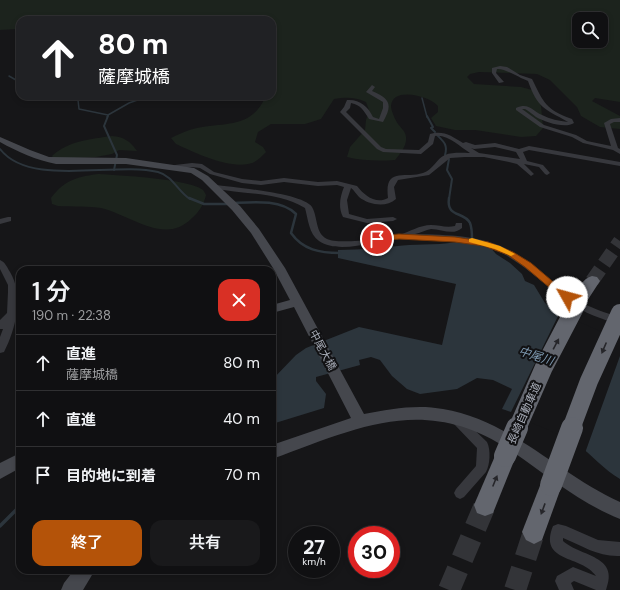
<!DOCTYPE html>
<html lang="ja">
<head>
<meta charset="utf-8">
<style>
	body { margin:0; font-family:"DM Sans","Noto Sans JP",sans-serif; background:#19191b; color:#f1f3f6; height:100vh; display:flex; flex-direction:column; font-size:15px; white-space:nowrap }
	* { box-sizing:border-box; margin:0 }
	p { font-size:13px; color:#9c9d9f }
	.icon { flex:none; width:22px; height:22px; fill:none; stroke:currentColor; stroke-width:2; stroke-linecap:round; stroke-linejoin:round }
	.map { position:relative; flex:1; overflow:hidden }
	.drawer { position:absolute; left:16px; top:266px; width:260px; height:308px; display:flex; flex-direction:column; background:#101012; border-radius:12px; box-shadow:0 2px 6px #0003,0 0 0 1px #303032 }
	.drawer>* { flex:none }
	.banner { position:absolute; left:16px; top:16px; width:260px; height:84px; border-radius:12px; box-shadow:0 2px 6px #0003,0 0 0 1px #303032; background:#202124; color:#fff; overflow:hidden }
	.controls { position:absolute; left:572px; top:12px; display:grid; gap:8px }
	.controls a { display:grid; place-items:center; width:36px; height:36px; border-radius:8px; background:#101012; box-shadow:0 2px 6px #0003,0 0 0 1px #303032; font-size:20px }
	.speed { position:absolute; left:288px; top:526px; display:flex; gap:8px; font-size:20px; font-weight:700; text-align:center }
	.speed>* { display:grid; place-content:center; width:52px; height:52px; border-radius:50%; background:#101012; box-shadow:0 2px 6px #0003,0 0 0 1px #303032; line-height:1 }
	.speed small { font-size:10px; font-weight:400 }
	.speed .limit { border:6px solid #d22; background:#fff; color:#111 }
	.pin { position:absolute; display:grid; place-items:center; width:34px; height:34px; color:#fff; margin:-17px; border:2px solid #fff; border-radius:50%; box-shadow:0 1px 4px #0007 }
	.me { position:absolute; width:44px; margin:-22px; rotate:308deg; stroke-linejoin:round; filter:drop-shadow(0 0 3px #0008) }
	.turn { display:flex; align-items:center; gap:14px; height:84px; padding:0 16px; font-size:18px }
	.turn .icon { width:52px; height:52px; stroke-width:2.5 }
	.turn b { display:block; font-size:28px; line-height:34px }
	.round { display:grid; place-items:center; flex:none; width:42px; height:42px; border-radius:12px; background:#19191b }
	.summary { display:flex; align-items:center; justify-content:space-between; height:68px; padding:0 16px }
	h1 { font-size:24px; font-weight:600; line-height:30px }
	.button { display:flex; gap:8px; margin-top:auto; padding:8px 16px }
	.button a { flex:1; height:46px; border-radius:12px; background:#b45309; color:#fff; font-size:16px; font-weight:600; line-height:46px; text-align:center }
	.button a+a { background:#19191b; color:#f1f3f6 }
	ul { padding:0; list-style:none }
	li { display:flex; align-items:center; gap:12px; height:56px; padding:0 16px; border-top:1px solid #303032 }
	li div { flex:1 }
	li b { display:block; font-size:15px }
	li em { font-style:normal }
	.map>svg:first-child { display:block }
	.green { fill:#1c231d; fill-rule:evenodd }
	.water { fill:#2c353c }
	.pier { fill:#161618 }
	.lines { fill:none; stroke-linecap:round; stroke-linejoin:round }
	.stream-far3 { stroke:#2c353c; stroke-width:1.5 }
	.stream-far2 { stroke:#2c353c; stroke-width:2 }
	.stream-far1 { stroke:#2c353c; stroke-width:2.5 }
	.stream { stroke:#2c353c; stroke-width:3.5 }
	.highway-tunnel-far1 { stroke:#333438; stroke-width:14; stroke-dasharray:14 7; stroke-linecap:butt }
	.highway-tunnel { stroke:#333438; stroke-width:22; stroke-dasharray:22 12; stroke-linecap:butt }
	.street { fill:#37383d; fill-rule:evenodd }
	.secondary { fill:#45474d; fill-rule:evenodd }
	.highway { fill:#63666e; fill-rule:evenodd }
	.highway-bridge-far2 { stroke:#63666e; stroke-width:14 }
	.highway-bridge-far1 { stroke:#63666e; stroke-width:18 }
	.highway-bridge { stroke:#63666e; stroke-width:22 }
	.oneway { fill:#26262a }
	.route { fill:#b45309; stroke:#753606 }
	.slow { fill:#f59e0b }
	.labels { text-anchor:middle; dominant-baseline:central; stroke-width:4; stroke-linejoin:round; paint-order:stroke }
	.street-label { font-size:11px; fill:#a8adb8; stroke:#111113 }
	.water-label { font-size:12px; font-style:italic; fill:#7f9bb3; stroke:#111113 }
</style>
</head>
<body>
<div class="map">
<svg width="620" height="590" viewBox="0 0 620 590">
	<rect width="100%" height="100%" fill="#161618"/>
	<g class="green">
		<path d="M0,0H620V102L595,98L592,101L620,116V129L600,127L581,116L577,107L550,80L537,74L479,72L470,74L467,77L474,84L521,87L532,90L538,98L541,106L543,128L536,136L521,137L475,130H455L436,126L431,118L438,112V106C430,96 392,86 391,106C391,109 392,111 393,114C396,122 398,124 403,130C411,140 402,152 395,160C379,161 363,161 347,157L350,147L365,130L366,120L369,110L366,102C355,97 346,97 334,99L321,119L305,124H271L258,132L255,142L263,147L266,152C261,157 256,163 248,164C227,168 195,153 176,144L171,138C179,134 188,130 197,128C226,122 251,129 266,96H272V20H20V30L17,29L0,30ZM579,19H601V41H579Z"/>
		<path d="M112,136C124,137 130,141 137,151L119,150L112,154L96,157L54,159L52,156C68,141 91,139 112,136Z"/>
		<path d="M98,174C116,175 190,179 203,190C204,191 205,193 206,195C204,204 199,212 192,218C165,246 131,215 101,208C91,206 70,207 58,206L52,204L51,198C65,180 76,177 98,174Z"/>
	</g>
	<path class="water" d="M470,239L489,246L496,254L510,263L522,274L525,281L534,285L545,303L565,318L601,334L620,337V479C604,470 592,455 577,444C555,428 527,417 502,409L512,389L493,380L477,378L457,389L420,394L407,389L392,376L380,360L371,357L359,360L360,365L316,377V381L326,394L324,408L272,424V380L296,355L306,348L359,327L442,345L456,284L338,258V250C362,250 385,247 409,245C430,244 450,245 470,239Z"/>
	<polygon class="pier" points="560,312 566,316 602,332 620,335 620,356 585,453 576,445 549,430 510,414"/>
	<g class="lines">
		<g class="stream-far3">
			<polyline points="9,76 16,80 20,85"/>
			<polyline points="55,96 78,100 79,109 108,115"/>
			<polyline points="422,98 427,117"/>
			<polyline points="107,117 108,115 129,103 149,96"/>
		</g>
		<g class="stream-far2">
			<polyline points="108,116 104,126 117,155 114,170"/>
			<polyline points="427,116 433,127 431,128 435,132"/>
			<path d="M437,135C444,142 448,145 445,155"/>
			<path d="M0,149C30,188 115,161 158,172C173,176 178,192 190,199"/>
			<polyline points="449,199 452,179 447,170 449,159"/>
		</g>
		<g class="stream-far1">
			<polyline points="189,198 204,204 228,204"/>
			<path d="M449,198C446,218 464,211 470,223C472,228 472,234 472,239"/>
			<path d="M233,203C253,202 281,199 296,214L291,233C303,250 320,253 340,253"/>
		</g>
		<polyline class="stream" points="0,526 20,506"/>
		<polyline class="highway-tunnel-far1" points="592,281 620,241"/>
		<g class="highway-tunnel">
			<polyline points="449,590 485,505"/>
			<polyline points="515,590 534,532"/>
		</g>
		<g class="street">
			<path d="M500,66L507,67L520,75L532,79C544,103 545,109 572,119L574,123C565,129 545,122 536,117C532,114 529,111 525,109H522L544,125L576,135L587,141L611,146L604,123L611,119L620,118V122H614L610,124L618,148L620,149V154L613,150L583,143L572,137L540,127L516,110V108C529,102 532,111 542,115C550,119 559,121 568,122C544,108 538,109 528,81C519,78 505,68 497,69L496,73L504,82L499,83L492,73V68Z"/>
			<path d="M372,85L375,87L372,91C390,99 393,104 383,122L369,119C364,111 361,105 351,103L350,108L346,112L381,147L386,149L419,150L428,142L430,134C443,130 452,136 463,143L466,142L475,145L495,143L519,149L529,146L620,162V166L529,150L523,152L527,161L543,165L550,173L547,175L545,174L539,167L524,164L534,174L531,176L517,164L509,162L484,157H465L450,158L429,175L398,180L394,187L396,199C386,208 369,205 359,197C356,194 354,190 351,188L347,200L349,214L367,219L393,217L397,219L393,221L367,223L343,217C338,207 340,197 344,187L337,185L318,186L284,182L261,185L242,183L210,174L200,168L192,167L175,169L172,167L175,165L192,163L202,164L214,172L242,179L261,181L284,178L318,182L337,181L357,186C364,195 376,205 388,198C384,166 405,179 423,173C433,170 436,159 445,155C452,152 463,153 470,153C460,147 448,134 435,136L433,144L421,154L383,152L377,149L340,112L344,107L347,100C359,99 368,106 373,117L379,119L383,108V102L366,92ZM495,147L516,152L520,159L479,153L471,148L474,149Z"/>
			<path d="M215,185C232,187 303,193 312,207C318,217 315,233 327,239C339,245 385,238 399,235C409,232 420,225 431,225C439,225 446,228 455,226L456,223H462V228C453,236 442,229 431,229C426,230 420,233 415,234C448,235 482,235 511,251C535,265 554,286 577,300C591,308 605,313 620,317V323C613,323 606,320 600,318C551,301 522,250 470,242C447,239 423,238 400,239C377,240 339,255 319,241C309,234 308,219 305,208C277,191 243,195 213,188L211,187Z"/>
			<polygon points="8,217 11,217 11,221 0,224 0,219"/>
			<path d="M0,260C5,262 7,267 10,272C24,295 16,329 4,352L0,353V337L3,329H0V320L7,313L8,292V285L0,269Z"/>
			<path d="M458,416L462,418L487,442C491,450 490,465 486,472L464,497L460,499L456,497L454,493L456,489L476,466L477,448L454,424L452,421L454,418Z"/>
			<path d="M558,524L566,526L598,540L620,542V556C598,557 583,546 563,538V541C581,557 620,555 606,590H596L574,581L571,583L574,590H559L555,581L557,576L573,567L596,576C582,555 538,563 553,526Z"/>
		</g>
		<g class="secondary">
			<path d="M0,137L30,150L49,157L126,158L194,168L208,176L240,206L259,229L285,268L364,414C390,409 417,404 443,409C511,420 559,475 620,502V519C580,503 548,476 513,452C426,393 360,427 272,459V445L351,418L294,307L272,313V305L290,300L273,268L251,233L232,210L202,180L191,173L126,164H56C36,160 18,152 0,142Z"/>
			<polygon points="20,453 20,468 0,479 0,463"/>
			<polygon points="74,570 95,570 83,590 61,590 64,583"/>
		</g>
		<g class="highway">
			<path d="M592,276L597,277L600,281L587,301L581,302L575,301L573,297C578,289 583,278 592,276Z"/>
			<polygon points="505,447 512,449 516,456 493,513 485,516 477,513 474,505 498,449"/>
			<polygon points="551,475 559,478 562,485 542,540 534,544 526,540 522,532 543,478"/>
		</g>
		<polyline class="highway-bridge-far2" points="579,301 581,297"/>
		<g class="highway-bridge-far1">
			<polyline points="517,429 544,367 579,300"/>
			<polyline points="571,429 589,381 620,313"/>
		</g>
		<g class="highway-bridge">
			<polyline points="505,456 517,428"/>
			<polyline points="551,485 572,428"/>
		</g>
	</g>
	<defs><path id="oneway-solid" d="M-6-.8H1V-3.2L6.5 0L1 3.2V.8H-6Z"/></defs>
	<g class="oneway">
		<use href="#oneway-solid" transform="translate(556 344) rotate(-62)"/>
		<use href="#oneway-solid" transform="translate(604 348) rotate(113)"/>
		<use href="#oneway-solid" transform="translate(495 481) rotate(-68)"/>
		<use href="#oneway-solid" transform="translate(543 509) rotate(110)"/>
	</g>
	<polygon class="route" points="399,234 455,237 488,242 513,252 531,263 571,297 570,299 563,299 525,267 508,255 484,246 455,242 399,239 377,241 373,239 377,236"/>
	<polygon class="slow" points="472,238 500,246 515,254 511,256 495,249 469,242 469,239"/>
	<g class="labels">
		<g class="street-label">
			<text transform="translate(323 350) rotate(62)">中尾大橋</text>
			<text transform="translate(524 413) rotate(-66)">長崎自動車道</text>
		</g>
		<g class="water-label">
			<text transform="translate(536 356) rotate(18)">中尾川</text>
		</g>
	</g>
</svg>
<div class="controls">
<a><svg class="icon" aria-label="search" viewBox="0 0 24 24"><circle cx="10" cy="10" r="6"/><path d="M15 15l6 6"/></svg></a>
</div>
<div class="speed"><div>27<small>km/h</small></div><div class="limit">30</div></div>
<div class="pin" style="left:377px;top:239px;background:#d93025"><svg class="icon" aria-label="arrive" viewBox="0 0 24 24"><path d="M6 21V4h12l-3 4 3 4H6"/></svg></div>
<svg class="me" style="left:567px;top:297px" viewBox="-20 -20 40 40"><circle r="19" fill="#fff"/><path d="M0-13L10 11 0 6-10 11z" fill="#b45309"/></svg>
<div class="banner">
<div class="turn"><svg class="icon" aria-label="ahead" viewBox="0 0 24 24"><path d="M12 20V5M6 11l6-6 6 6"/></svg><div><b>80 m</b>薩摩城橋</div></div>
</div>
<section class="drawer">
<div class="summary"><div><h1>1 分</h1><p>190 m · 22:38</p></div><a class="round" style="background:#d93025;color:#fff"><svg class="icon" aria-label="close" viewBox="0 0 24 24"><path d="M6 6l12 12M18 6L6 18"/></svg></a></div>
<ul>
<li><svg class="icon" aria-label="ahead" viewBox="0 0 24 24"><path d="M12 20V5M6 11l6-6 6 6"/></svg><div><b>直進</b><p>薩摩城橋</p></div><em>80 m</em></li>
<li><svg class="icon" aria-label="ahead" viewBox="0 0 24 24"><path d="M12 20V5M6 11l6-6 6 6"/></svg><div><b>直進</b></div><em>40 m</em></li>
<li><svg class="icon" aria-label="arrive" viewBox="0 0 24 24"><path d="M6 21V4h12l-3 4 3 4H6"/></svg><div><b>目的地に到着</b></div><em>70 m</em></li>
</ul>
<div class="button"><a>終了</a><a>共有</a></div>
</section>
</div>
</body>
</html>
